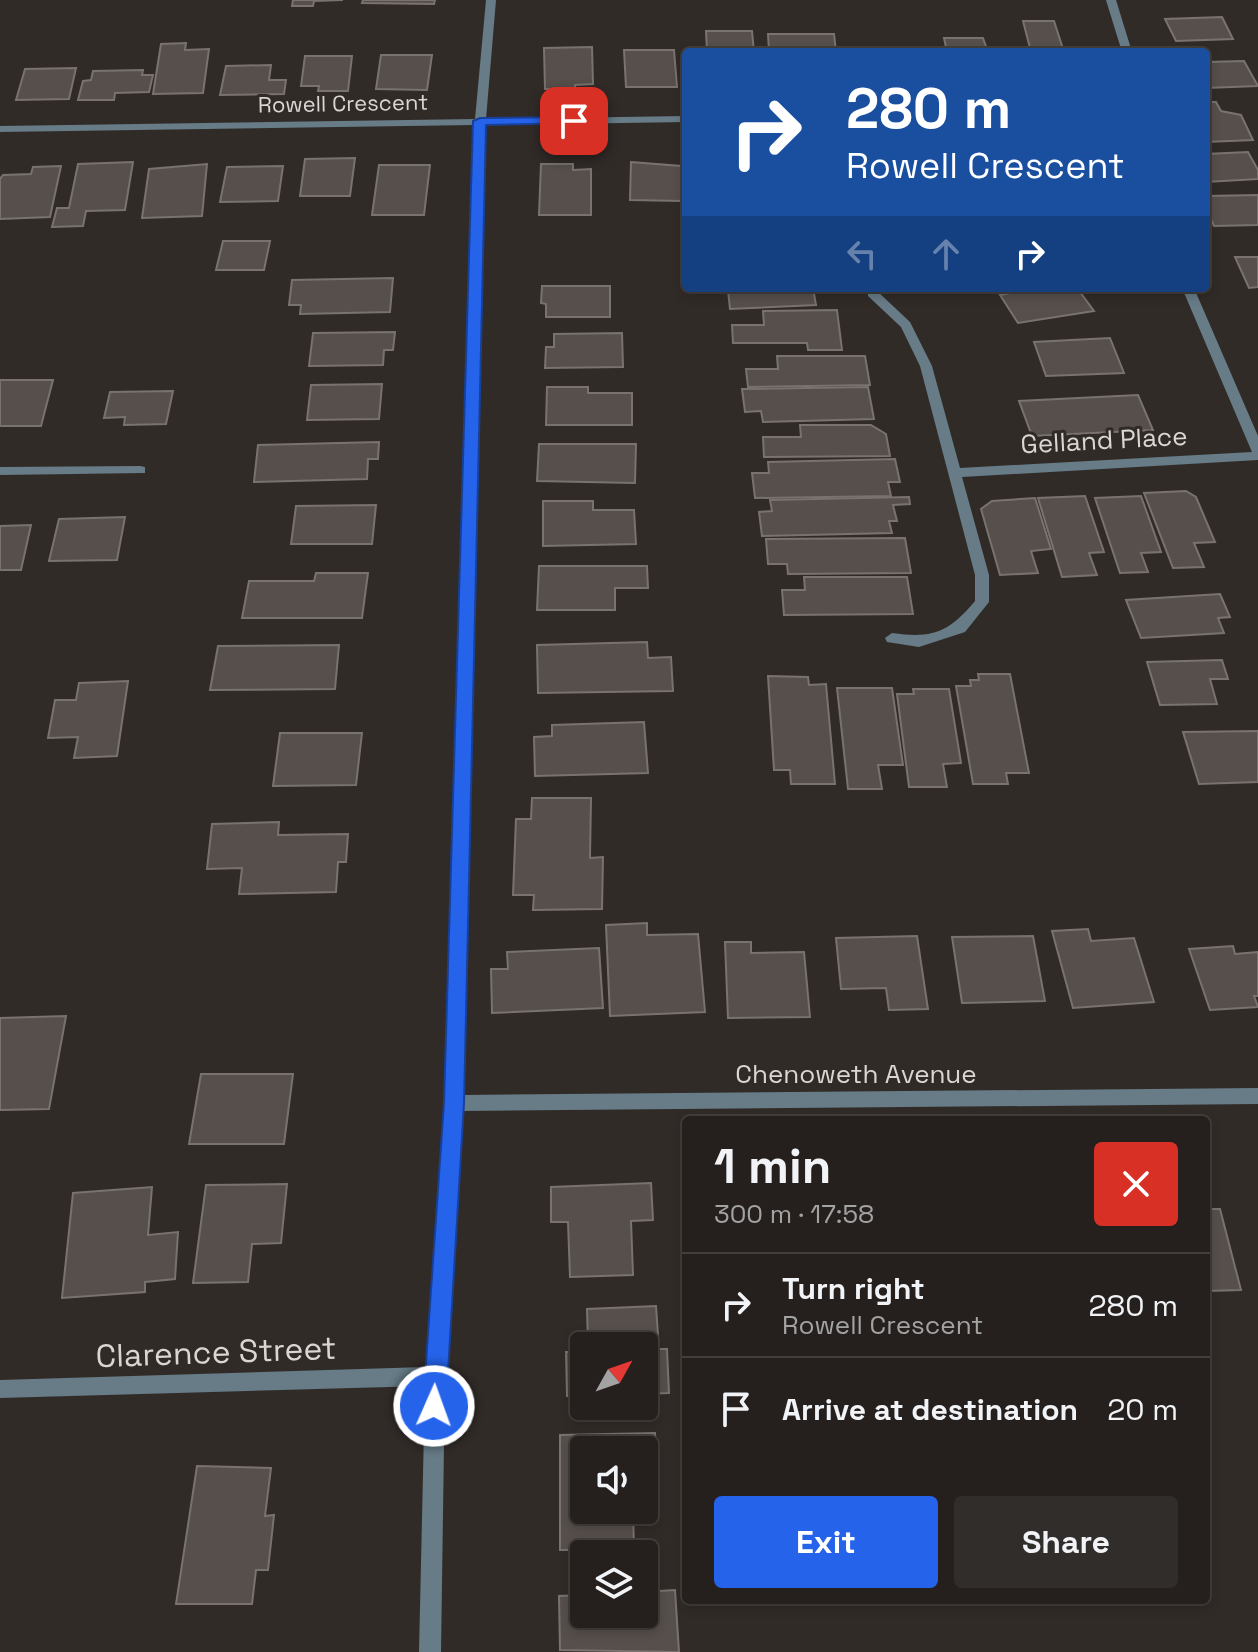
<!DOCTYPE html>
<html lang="en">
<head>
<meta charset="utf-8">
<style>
	body { margin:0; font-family:"Space Grotesk",sans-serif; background:#312d2b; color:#f1f3f6; height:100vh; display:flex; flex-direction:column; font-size:30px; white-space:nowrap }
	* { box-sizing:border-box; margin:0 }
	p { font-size:26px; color:#a3a3a4 }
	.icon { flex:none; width:44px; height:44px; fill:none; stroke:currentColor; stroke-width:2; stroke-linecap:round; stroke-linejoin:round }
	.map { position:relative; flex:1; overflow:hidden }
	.panel { position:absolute; left:682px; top:1116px; width:528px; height:488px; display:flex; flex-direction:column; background:#25201e; border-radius:8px; box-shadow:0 4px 12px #0003,0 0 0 2px #423e3c }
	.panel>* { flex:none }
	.top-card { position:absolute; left:682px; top:48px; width:528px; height:244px; border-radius:8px; box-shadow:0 4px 12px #0003,0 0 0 2px #423e3c; background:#1a4fa0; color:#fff; overflow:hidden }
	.needle { width:52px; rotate:50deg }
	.fabs { position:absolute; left:570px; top:1332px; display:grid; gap:16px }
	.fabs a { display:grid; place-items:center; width:88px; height:88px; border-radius:8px; background:#25201e; box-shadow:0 4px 12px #0003,0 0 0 2px #423e3c; font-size:40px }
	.pin { position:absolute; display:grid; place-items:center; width:68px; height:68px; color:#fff; margin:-34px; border-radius:16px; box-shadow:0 4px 12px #0006 }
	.me { position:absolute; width:88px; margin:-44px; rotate:2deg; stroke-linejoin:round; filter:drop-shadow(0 0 6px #0008) }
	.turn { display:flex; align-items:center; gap:28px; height:168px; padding:0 32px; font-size:36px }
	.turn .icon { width:104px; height:104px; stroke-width:2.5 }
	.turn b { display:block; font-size:56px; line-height:68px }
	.lanes { display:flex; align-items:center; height:76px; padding:0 32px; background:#0003; justify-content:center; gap:40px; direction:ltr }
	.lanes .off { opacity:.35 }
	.round { display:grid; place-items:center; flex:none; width:84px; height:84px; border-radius:8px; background:#312d2b }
	.summary { display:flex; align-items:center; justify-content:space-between; height:136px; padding:0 32px }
	h1 { font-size:48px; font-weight:800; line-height:60px }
	.button { display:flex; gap:16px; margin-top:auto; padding:16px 32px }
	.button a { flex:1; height:92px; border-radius:8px; background:#2563eb; color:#fff; font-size:32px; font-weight:800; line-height:92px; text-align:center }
	.button a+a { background:#312d2b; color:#f1f3f6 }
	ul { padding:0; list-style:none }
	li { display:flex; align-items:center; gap:24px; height:104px; padding:0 32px; border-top:2px solid #423e3c }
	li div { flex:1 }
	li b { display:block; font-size:30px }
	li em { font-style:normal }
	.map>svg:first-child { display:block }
	.building { fill:#564f4c; stroke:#79726e; stroke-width:2 }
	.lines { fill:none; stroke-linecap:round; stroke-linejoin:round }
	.street { fill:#677c87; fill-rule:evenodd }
	.route { fill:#2563eb; stroke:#184099; stroke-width:2 }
	.labels { text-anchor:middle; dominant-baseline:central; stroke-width:6; stroke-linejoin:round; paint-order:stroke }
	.far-street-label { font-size:22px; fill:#dad6d4; stroke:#312b28 }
	.street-label { font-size:26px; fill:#dad6d4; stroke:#312b28 }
	.near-street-label { font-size:32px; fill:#dad6d4; stroke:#312b28 }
</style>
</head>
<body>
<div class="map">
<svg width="1258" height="1652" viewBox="0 0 1258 1652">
	<rect width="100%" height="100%" fill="#312b28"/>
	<g class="building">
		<polygon points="293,0 343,0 314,1 313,6 292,6"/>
		<polygon points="363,0 435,0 434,4 362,3"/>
		<polygon points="1222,17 1233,39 1176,41 1165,19"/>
		<polygon points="1023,21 1054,21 1064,52 1031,52"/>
		<polygon points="706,31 752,31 754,52 707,52"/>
		<polygon points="768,34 834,34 836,52 769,52"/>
		<polygon points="944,38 983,38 988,52 947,52"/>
		<polygon points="186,43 185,50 209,49 203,93 153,94 161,44"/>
		<polygon points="592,47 593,84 575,85 575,89 545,89 544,48"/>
		<polygon points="624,50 674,50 677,87 626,87"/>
		<polygon points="381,55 432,55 427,90 376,89"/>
		<polygon points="305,56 352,56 348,91 318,91 319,86 301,86"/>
		<polygon points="1244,61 1258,86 1206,88 1206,62"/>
		<polygon points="271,65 269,80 286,80 284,94 220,95 226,66"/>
		<polygon points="76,68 69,99 16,100 25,69"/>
		<polygon points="143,70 142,75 153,75 149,92 115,93 114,100 78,100 83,81 91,80 93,71"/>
		<polygon points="1206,102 1216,102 1221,111 1241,115 1253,140 1206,142"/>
		<polygon points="1248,152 1258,170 1258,179 1206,182 1206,154"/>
		<polygon points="355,158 350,196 300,196 305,159"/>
		<polygon points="133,162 125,210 86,211 83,226 52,227 57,208 69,208 78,164"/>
		<polygon points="631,162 681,166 682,201 630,200"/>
		<polygon points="207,164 202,216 142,218 149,169"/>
		<polygon points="541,164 573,164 573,170 591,169 591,215 539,215"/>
		<polygon points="379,165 430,165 424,215 372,215"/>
		<polygon points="61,166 50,217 0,219 0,179 3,175 31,174 33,167"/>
		<polygon points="283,166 278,201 220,202 227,167"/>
		<polygon points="1258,195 1258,225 1214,226 1206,208 1211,207 1206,196"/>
		<polygon points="223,241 270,241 264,270 216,270"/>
		<polygon points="1235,257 1258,257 1258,287 1249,288"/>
		<polygon points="393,278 390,312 300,314 301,305 289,305 292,280"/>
		<polygon points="542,286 610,286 610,317 546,317 546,304 541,303"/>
		<polygon points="743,288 813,288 816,305 730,309 728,290"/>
		<polygon points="1036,288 1077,288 1094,311 1018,323 1000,295"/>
		<polygon points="837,310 842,350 808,350 807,343 733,343 732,325 764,325 763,311"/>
		<polygon points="395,332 393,350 384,350 383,365 309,366 313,333"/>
		<polygon points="622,333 623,367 545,368 546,347 554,347 554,334"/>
		<polygon points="1110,338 1124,373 1046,376 1034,342"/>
		<polygon points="777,356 865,356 870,385 748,387 746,369 778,369"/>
		<polygon points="0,380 53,380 41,426 0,426"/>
		<polygon points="382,384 379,419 307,420 311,385"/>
		<polygon points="547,387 588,387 588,393 632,393 632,425 546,425"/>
		<polygon points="868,387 874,419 763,422 761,411 745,412 742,389"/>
		<polygon points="173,391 166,424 124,425 125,417 104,418 110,392"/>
		<polygon points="1138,395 1153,430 1032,436 1019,401"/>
		<polygon points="800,425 871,425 886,434 890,456 764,457 763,437 801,437"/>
		<polygon points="379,442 378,459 368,459 367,479 254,482 258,445"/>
		<polygon points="539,444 636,444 635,483 537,481"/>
		<polygon points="895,459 900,482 888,482 891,496 755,498 752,473 769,473 768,462"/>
		<polygon points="1186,491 1196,497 1215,542 1194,543 1204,567 1173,568 1144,493"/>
		<polygon points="1085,496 1104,552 1089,553 1097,575 1062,577 1038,498"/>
		<polygon points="1141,496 1161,552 1141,553 1148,572 1120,573 1095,498"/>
		<polygon points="909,497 910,504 893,505 897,521 889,521 892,533 762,536 759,512 772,511 770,500"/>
		<polygon points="1035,498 1051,549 1031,551 1038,573 1000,575 981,509 992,501"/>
		<polygon points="543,501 593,501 593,510 634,510 636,544 543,546"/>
		<polygon points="376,505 372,544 291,544 296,506"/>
		<polygon points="125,517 117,560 49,561 59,519"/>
		<polygon points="31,525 21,570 0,570 0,526"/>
		<polygon points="905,538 911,573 788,574 787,564 768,564 766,539"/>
		<polygon points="539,566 647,566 648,588 615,588 615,610 537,610"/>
		<polygon points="316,573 368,573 362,618 242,618 249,581 314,581"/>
		<polygon points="804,577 907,577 913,614 784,615 782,590 805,590"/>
		<polygon points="1220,594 1230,617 1218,618 1224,633 1141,638 1126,600"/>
		<polygon points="647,642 648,658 671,657 673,691 538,693 537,645"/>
		<polygon points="339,645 335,689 210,690 218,646"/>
		<polygon points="1222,660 1228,679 1210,679 1217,704 1160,705 1147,662"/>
		<polygon points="978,674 1010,674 1029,773 1006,773 1008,784 973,784 956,686 971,686 970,680 979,680"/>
		<polygon points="768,676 808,677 809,685 826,684 835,784 791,784 790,770 774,770"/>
		<polygon points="128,681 117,756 74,758 78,737 48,738 55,700 76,700 79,683"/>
		<polygon points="837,688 892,688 903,765 878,765 882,789 848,789"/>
		<polygon points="913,689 949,689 961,763 943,764 947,787 909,787 897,694 914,694"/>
		<polygon points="644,722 648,773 535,776 534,737 552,736 552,725"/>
		<polygon points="1258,731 1258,782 1199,784 1183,732"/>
		<polygon points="280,733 362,733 356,785 273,786"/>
		<polygon points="532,798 591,798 590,858 603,857 602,909 533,910 534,895 513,895 516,819 531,819"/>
		<polygon points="279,822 278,835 348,834 346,862 338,862 336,892 239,894 242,868 207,869 212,824"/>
		<polygon points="647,923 647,935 698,934 705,1012 610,1016 606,925"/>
		<polygon points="1088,929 1091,941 1134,938 1154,1002 1073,1008 1052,931"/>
		<polygon points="917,936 928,1009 889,1010 886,988 841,989 836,938"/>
		<polygon points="1033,936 1045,1001 962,1003 952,937"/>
		<polygon points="725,942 751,942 751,953 804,952 810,1017 728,1018"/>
		<polygon points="1233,946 1235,954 1258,952 1258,996 1254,996 1258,1007 1210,1010 1189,949"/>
		<polygon points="599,948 603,1008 492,1013 491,969 508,969 507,952"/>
		<polygon points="66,1016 49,1109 0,1110 0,1018"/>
		<polygon points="201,1074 293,1074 284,1144 189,1144"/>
		<polygon points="651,1183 653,1220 631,1221 633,1275 570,1277 568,1222 551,1222 551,1187"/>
		<polygon points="287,1184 281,1243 252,1244 248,1282 193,1283 206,1185"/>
		<polygon points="152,1187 148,1235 178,1232 175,1279 145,1282 145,1292 62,1298 73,1193"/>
		<polygon points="1206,1209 1220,1209 1241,1290 1206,1291"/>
		<polygon points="656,1306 659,1349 667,1349 669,1393 644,1394 644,1346 588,1346 587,1309"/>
		<polygon points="566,1352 584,1352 584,1396 567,1396"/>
		<polygon points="655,1433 657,1480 644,1480 644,1450 584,1450 584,1510 633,1510 634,1549 560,1550 560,1435"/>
		<polygon points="197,1466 271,1468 265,1516 274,1515 268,1570 256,1570 252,1604 176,1604"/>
		<polygon points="675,1590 679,1652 560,1650 559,1596 584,1595 584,1614 644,1614 644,1592"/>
	</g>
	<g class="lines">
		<g class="street">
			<polygon points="486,0 496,0 486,119 686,116 686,122 485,125 463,1095 1258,1088 1258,1104 462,1111 445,1376 441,1652 419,1652 425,1386 0,1398 0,1380 426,1367 445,1103 474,125 0,132 0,126 475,119"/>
			<polygon points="1106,0 1116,0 1132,52 1122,52"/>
			<path d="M1182,288H1194L1258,436V460L962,477L989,575V602L965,632L919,647L887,642L885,638L892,633C933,639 949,632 975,601V575L920,366L901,327L868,296V290H876L910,322L932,366L960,468L1252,452Z"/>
			<polygon points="140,466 145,467 145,473 0,475 0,467"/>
		</g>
	</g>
	<polygon class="route" points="574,117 580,121 578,123 486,125 464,1103 446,1406 442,1414 434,1417 426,1414 423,1406 444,1103 473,121 480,118"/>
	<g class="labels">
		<g class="far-street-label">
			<text transform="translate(343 103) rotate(-1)">Rowell Crescent</text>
		</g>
		<g class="street-label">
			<text transform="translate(1104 440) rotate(-3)">Gelland Place</text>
			<text x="856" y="1074">Chenoweth Avenue</text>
		</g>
		<g class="near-street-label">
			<text transform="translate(216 1352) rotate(-2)">Clarence Street</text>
		</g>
	</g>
</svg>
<div class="fabs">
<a><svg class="needle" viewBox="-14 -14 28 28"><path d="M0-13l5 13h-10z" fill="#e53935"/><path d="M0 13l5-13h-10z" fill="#a3a3a4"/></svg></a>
<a><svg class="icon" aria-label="sound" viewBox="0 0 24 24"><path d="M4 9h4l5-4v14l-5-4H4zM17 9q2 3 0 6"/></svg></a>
<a><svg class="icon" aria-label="layers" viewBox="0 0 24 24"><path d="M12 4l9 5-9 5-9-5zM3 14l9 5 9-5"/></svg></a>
</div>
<div class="pin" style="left:574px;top:121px;background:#d93025"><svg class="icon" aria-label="arrive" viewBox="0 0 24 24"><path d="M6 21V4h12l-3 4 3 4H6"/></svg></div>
<svg class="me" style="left:434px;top:1406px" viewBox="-20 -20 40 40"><circle r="17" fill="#2563eb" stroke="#fff" stroke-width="3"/><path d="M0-11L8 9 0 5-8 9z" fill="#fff"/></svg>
<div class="top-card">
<div class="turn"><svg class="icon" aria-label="right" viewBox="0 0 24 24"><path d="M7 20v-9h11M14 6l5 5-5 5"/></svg><div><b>280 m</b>Rowell Crescent</div></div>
<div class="lanes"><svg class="icon off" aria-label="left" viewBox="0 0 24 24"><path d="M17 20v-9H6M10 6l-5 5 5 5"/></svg><svg class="icon off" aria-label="ahead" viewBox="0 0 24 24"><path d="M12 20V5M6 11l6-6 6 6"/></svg><svg class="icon" aria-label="right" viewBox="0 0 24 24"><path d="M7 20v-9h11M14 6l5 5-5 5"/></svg></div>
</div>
<section class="panel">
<div class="summary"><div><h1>1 min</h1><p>300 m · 17:58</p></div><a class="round" style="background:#d93025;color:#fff"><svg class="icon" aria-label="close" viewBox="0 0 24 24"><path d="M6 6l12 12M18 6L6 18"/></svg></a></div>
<ul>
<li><svg class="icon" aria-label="right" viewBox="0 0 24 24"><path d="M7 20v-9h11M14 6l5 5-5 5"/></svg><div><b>Turn right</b><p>Rowell Crescent</p></div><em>280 m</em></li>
<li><svg class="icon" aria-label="arrive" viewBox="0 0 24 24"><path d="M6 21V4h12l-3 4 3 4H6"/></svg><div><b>Arrive at destination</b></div><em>20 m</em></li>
</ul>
<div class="button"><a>Exit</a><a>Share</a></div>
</section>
</div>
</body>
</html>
